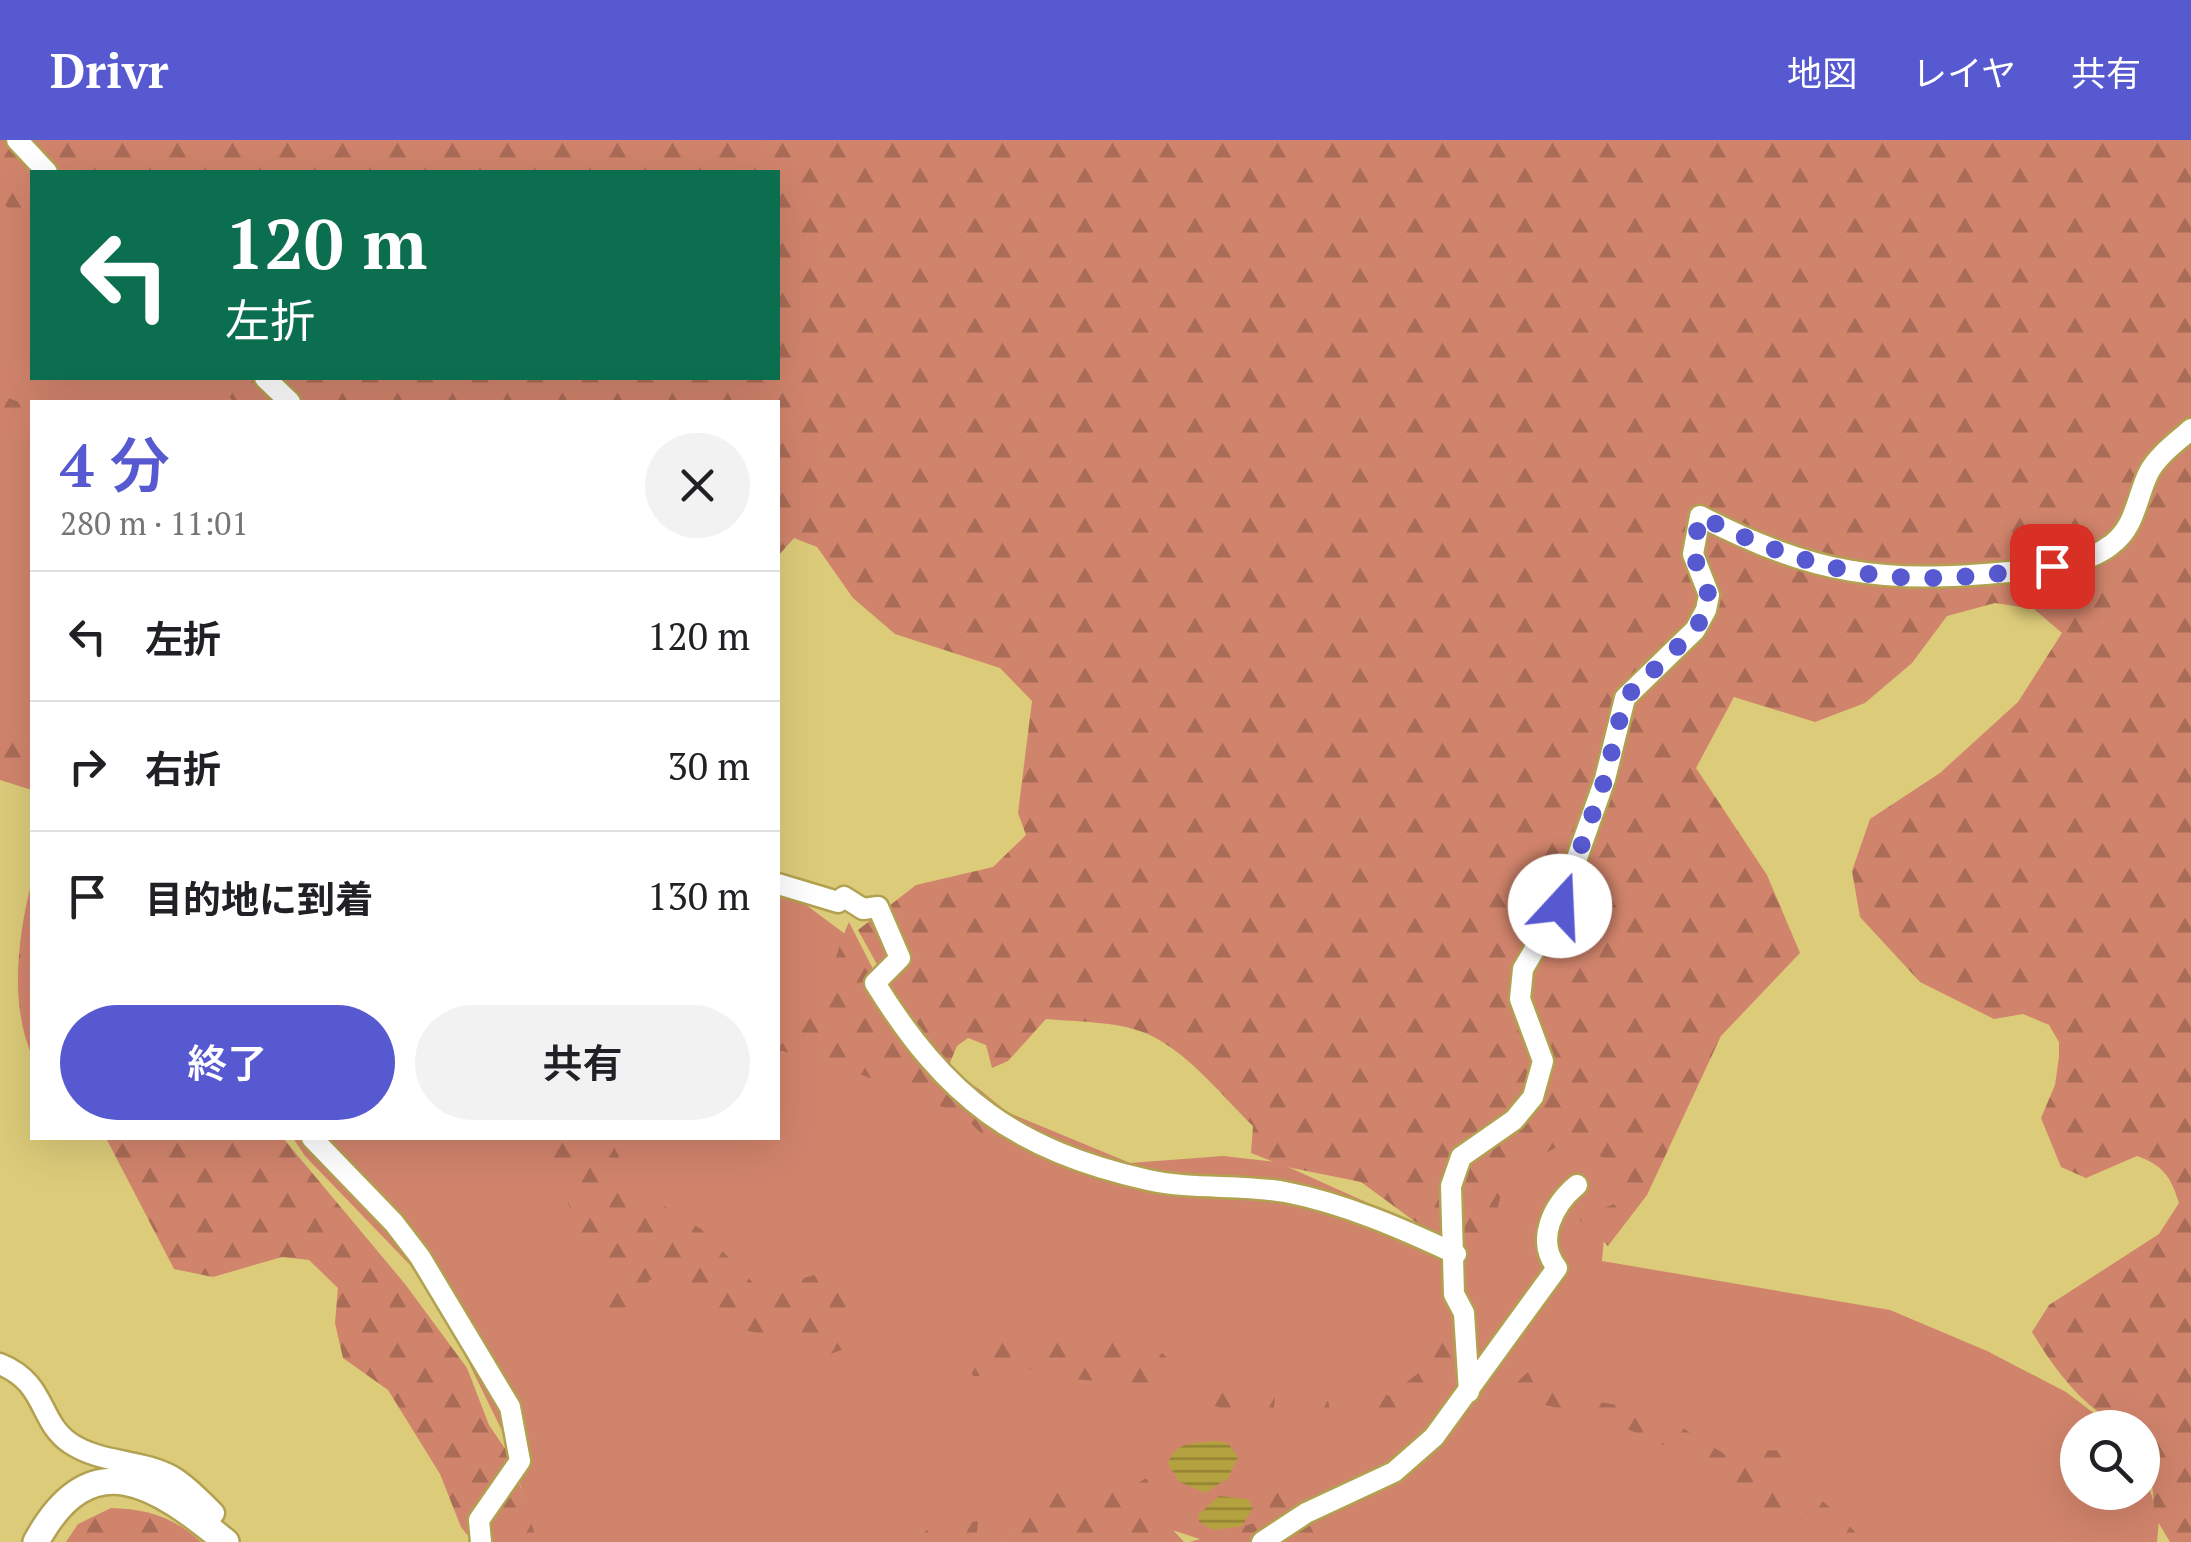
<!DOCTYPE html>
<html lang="ja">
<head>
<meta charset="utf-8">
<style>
	body { margin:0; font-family:"PT Serif","Noto Sans JP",serif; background:#f2f2f2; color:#202124; height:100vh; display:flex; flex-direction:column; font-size:38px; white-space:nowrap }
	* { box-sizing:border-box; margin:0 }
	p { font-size:32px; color:#757577 }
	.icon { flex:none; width:55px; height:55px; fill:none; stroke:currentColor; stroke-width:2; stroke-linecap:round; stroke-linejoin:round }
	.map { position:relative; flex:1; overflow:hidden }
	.details { position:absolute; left:30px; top:260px; width:750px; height:740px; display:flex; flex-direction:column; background:#fff; border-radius:0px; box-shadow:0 10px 40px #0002 }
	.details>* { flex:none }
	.guide { position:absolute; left:30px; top:30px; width:750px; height:210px; border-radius:0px; box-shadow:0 10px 40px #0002; background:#0b6e4f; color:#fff; overflow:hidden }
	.controls { position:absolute; left:2060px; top:1270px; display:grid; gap:20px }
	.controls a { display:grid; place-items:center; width:100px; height:100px; border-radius:50%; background:#fff; box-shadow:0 10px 40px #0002; font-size:50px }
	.pin { position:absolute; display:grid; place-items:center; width:85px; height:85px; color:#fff; margin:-42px; border-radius:20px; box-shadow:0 5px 15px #0006 }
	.me { position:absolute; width:110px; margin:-55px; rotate:20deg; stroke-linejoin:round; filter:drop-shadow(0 0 8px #0008) }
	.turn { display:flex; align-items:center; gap:35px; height:210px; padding:0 30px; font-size:45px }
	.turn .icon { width:130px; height:130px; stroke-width:2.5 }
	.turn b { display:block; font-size:70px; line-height:85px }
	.round { display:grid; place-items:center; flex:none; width:105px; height:105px; border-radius:52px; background:#f2f2f2 }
	.overview { display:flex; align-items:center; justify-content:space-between; height:170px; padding:0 30px }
	h1 { font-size:60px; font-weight:600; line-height:75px; color:#5759d0 }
	.primary-button { display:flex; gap:20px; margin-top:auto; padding:20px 30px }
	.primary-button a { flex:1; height:115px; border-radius:60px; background:#5759d0; color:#fff; font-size:40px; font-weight:600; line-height:115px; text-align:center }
	.primary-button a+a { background:#f2f2f2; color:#202124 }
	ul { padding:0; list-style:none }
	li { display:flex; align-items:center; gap:30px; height:130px; padding:0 30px; border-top:2px solid #e0e0e0 }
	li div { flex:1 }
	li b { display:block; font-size:38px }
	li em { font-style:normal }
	header { display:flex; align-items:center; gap:60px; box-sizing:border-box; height:140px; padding:0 50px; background:#5759d0; color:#fff }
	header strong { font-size:48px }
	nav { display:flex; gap:55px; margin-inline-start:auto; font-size:35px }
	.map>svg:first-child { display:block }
	.grass { fill:#d1846c }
	.forest { fill:url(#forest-firs) }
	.water { fill:url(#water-rules) }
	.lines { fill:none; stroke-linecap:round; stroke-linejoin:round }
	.minor-casing { stroke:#b1a150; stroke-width:25 }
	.major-casing { stroke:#b1a150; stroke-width:30 }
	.minor { stroke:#fff; stroke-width:20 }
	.major { stroke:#fff; stroke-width:25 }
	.route { stroke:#5759d0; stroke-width:18; stroke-dasharray:0 32.4 }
</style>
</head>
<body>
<header>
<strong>Drivr</strong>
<nav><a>地図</a><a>レイヤ</a><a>共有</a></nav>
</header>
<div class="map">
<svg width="2191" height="1402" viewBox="0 0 2191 1402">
	<defs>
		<pattern id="forest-firs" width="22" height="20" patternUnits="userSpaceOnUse" patternTransform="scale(2.5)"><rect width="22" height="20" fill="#d1846c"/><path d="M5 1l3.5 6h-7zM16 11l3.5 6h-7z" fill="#aa6c57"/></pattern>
		<pattern id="water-rules" width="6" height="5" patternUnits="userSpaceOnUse" patternTransform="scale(2.5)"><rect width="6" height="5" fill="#b4a13f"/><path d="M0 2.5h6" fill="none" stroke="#938333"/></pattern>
	</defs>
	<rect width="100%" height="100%" fill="#dccb79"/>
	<g class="grass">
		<polygon points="0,0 32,32 32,238 265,238 282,262 32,262 32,602 0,580"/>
		<polygon points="778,744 849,797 909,907 979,949 1007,972 1130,1023 1223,1016 1277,1022 1428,1090 1489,1048 1518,1019 1567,995 1614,1018 1637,1058 1604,1097 1602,1121 1890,1170 1987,1211 2066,1252 2112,1287 2078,1288 2078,1352 2142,1352 2143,1329 2159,1378 2157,1402 1308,1402 1258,1387 1203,1400 1172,1390 1031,1367 1005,1402 534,1402 512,1311 461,1207 413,1128 305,1016 293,998 778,998"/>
	</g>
	<g class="forest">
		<path d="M0,0H2191V1402H2170L2155,1377L2151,1333L2143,1320L2142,1288C2095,1287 2055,1230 2032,1192L2049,1165L2159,1094L2179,1063C2171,1037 2163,1025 2137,1016L2086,1038L2061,1027L2041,978L2055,945L2059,917V902L2049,885L2023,874L1994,879L1920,842L1860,777L1852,731L1870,679L1940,633L2018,562L2062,493L2034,469L1995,463L1947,476L1912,523L1865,563L1815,582L1734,557L1696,628L1767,735L1800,813L1721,896L1647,1055L1608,1106L1579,1079L1621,1061L1616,1023L1566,1002L1505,1036L1493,1090L1477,1127L1361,1042L1287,1027L1251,1013L1253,986C1223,957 1192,917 1154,897C1124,881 1079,882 1046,879L1008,921L992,928L986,905L968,898L957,906L946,932L901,868L858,790L916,745L993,727L1026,695L1018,673L1032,561L1000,528L895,494L853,458L817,407L794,398L778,416V262H234L212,238H778V32H32V90L0,60Z"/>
		<polygon points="0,254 32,268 32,314 0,278"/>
		<polygon points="0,579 32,602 32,650 0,640"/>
		<path d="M32,740V916C9,862 18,796 32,740Z"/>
		<path d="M849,782L874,831L869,853L925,936L995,987L994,995L981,993L963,976L918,956L827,922L778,910V887L810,879C831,847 834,814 849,782Z"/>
		<polygon points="106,998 283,998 405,1144 467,1228 489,1285 512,1319 537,1402 473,1402 461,1387 440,1334 388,1250 343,1218 335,1183 338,1148 309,1120 282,1117 213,1137 174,1129"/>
		<polygon points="542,998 609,998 636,1048 701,1089 760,1150 818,1134 862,1167 854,1206 824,1216 787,1200 744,1190 650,1139 633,1165 617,1169 618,1182 602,1176 600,1142"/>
		<path d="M1432,1189L1446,1191L1459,1222C1438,1284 1362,1282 1309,1275C1301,1274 1295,1279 1287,1279C1277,1278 1267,1276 1257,1275C1223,1273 1186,1254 1153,1247C1103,1237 1056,1246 1011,1220L995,1236H973L956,1204L958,1194L1014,1202H1111L1125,1208L1134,1223L1162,1213L1171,1221L1184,1246L1197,1250C1219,1233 1240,1249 1265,1243L1275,1256L1274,1268L1284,1269L1293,1257L1317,1247L1326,1250L1330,1270L1348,1272L1360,1259L1358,1248L1383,1251L1388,1256L1420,1232L1422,1201Z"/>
		<path d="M1549,1222L1586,1260L1631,1267L1678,1285L1745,1327L1759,1311L1780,1310L1783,1324L1773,1342C1814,1344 1837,1374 1865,1402H1835L1813,1383L1762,1367L1663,1305L1607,1280L1504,1255L1536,1224Z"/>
		<polygon points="1153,1334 1160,1340 1158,1345 1147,1345 1142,1356 1184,1402 1005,1402 1033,1362 1077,1343 1130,1348"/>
		<polygon points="1308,1344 1315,1402 1284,1402 1283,1394 1261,1402 1190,1402 1254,1383 1267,1352"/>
		<path d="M111,1368C147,1369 174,1377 201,1402H66L78,1384Z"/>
		<polygon points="978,1381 977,1393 963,1402 912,1402 931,1387"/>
	</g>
	<g class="water">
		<path d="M1216,1301L1228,1303L1238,1317L1228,1338L1205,1353L1180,1342L1168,1324C1175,1300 1195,1304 1216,1301Z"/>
		<polygon points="1219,1356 1248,1359 1253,1368 1242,1386 1214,1390 1199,1382 1198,1375"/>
	</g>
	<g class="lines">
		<g class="minor-casing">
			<g id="minor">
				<polyline points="17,0 47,32"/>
				<polyline points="265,238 290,262"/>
				<path d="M778,744L838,762L844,757L863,769L878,767L900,818L875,843C946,958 1015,1010 1148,1040C1193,1050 1240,1044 1285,1052C1343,1063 1403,1089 1456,1114"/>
				<polyline points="312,998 394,1083 420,1117 510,1267 520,1321 479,1380 481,1402"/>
				<path d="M0,1224C47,1243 38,1281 70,1303C101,1324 141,1319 173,1337C188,1346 202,1361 214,1373L206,1385"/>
				<path d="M1469,1252L1464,1173L1454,1154L1451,1046L1461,1017L1514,980L1533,957L1543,921L1520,859L1523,829L1560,766L1605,639L1625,558L1695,490L1706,470L1709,455L1693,414L1700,376C1815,435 1882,444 2009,432C2042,429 2084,426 2111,405C2136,387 2136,358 2149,332C2158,315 2177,302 2191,289"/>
				<path d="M1262,1402L1306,1373L1394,1332L1434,1297L1557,1128C1535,1100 1553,1065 1577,1045"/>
			</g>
		</g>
		<g class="major-casing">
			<path id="major" d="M36,1402C91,1300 157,1345 226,1402"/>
		</g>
		<use href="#minor" class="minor"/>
		<use href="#major" class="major"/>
	</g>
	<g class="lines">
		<path class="route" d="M1560,766L1605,639L1625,558L1695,490L1706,470L1709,456L1693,414L1700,376C1831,442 1909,449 2052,426"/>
	</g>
</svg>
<div class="controls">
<a><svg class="icon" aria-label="search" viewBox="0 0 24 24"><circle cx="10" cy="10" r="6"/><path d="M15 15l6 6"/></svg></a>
</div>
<div class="pin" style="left:2052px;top:426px;background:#d93025"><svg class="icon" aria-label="arrive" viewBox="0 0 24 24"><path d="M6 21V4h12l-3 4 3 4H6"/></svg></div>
<svg class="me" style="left:1560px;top:766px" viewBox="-20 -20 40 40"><circle r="19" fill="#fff"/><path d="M0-13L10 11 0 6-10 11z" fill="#5759d0"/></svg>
<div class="guide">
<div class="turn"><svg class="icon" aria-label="left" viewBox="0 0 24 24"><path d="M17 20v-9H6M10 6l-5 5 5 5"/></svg><div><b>120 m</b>左折</div></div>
</div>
<section class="details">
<div class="overview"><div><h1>4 分</h1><p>280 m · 11:01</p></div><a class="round"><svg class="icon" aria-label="close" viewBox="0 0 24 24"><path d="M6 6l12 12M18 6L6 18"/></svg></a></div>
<ul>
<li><svg class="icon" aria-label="left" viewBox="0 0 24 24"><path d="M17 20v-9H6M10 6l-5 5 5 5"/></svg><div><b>左折</b></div><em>120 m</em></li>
<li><svg class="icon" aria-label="right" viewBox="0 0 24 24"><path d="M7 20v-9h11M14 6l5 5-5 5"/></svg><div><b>右折</b></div><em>30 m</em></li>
<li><svg class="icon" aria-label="arrive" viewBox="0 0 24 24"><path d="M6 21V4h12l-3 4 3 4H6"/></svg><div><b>目的地に到着</b></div><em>130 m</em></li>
</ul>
<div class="primary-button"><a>終了</a><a>共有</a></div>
</section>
</div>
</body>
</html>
